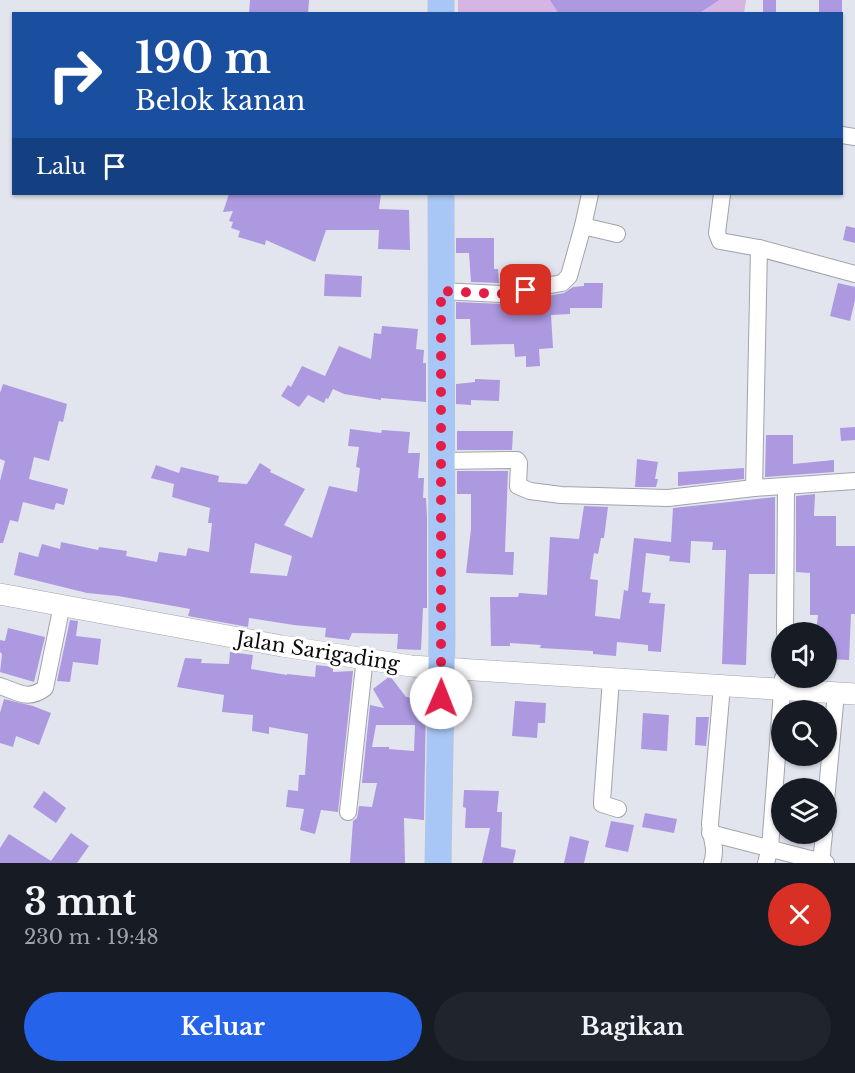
<!DOCTYPE html>
<html lang="id">
<head>
<meta charset="utf-8">
<style>
	body { margin:0; font-family:"Libre Baskerville",serif; background:#20242c; color:#f1f3f6; height:100vh; display:flex; flex-direction:column; font-size:22px; white-space:nowrap }
	* { box-sizing:border-box; margin:0 }
	p { font-size:20px; color:#9ea1a6 }
	.icon { flex:none; width:33px; height:33px; fill:none; stroke:currentColor; stroke-width:2; stroke-linecap:round; stroke-linejoin:round }
	.map { position:relative; height:863px; overflow:hidden }
	.side { display:flex; flex-direction:column; background:#171b24; flex:1 }
	.side>* { flex:none }
	.banner { position:absolute; left:12px; top:12px; width:831px; height:183px; border-radius:0px; box-shadow:0 2px 4px #0004; background:#1a4fa0; color:#fff; overflow:hidden }
	.buttons { position:absolute; left:771px; top:622px; display:grid; gap:12px }
	.buttons a { display:grid; place-items:center; width:66px; height:66px; border-radius:50%; background:#171b24; box-shadow:0 2px 4px #0004; font-size:30px }
	.pin { position:absolute; display:grid; place-items:center; width:51px; height:51px; color:#fff; margin:-26px; border-radius:12px; box-shadow:0 3px 9px #0006 }
	.me { position:absolute; width:66px; margin:-33px; rotate:1deg; stroke-linejoin:round; filter:drop-shadow(0 0 4px #0008) }
	.turn { display:flex; align-items:center; gap:21px; height:126px; padding:0 24px; font-size:27px }
	.turn .icon { width:78px; height:78px; stroke-width:2.5 }
	.turn b { display:block; font-size:42px; line-height:51px }
	.then { display:flex; align-items:center; height:57px; padding:0 24px; background:#0003; gap:12px; font-size:22px }
	.round { display:grid; place-items:center; flex:none; width:63px; height:63px; border-radius:32px; background:#20242c }
	.head { display:flex; align-items:center; justify-content:space-between; height:102px; padding:0 24px }
	h1 { font-size:36px; font-weight:800; line-height:45px }
	.primary-button { display:flex; gap:12px; margin-top:auto; padding:12px 24px }
	.primary-button a { flex:1; height:69px; border-radius:36px; background:#2563eb; color:#fff; font-size:24px; font-weight:800; line-height:69px; text-align:center }
	.primary-button a+a { background:#20242c; color:#f1f3f6 }
	.map>svg:first-child { display:block }
	.green { fill:#d6b5e5 }
	.building { fill:#ac99e0; fill-rule:evenodd }
	.lines { fill:none; stroke-linecap:round; stroke-linejoin:round }
	.minor-casing { stroke:#a1a3ac; stroke-width:18 }
	.tertiary-casing { stroke:#a1a3ac; stroke-width:22 }
	.primary-casing { stroke:#c5c5c5; stroke-width:27 }
	.minor { stroke:#fff; stroke-width:16 }
	.tertiary { stroke:#fff; stroke-width:21 }
	.primary { stroke:#a8c7f6; stroke-width:26 }
	.route { stroke:#e11d48; stroke-width:10; stroke-dasharray:0 18 }
	.labels { text-anchor:middle; dominant-baseline:central; stroke-width:6; stroke-linejoin:round; paint-order:stroke }
	.street-label { font-size:20px; fill:#0c0c0f; stroke:#fff }
</style>
</head>
<body>
<div class="map">
<svg width="855" height="863" viewBox="0 0 855 863">
	<rect width="100%" height="100%" fill="#e3e5ee"/>
	<polygon class="green" points="458,0 746,0 744,14 458,14"/>
	<g class="building">
		<polygon points="250,0 309,0 308,14 249,14"/>
		<polygon points="550,0 719,0 698,14 559,14"/>
		<rect x="763" y="0" width="13" height="14"/>
		<rect x="819" y="0" width="23" height="14"/>
		<polygon points="229,194 381,194 379,209 409,210 410,250 378,249 379,230 326,230 315,262 266,240 265,245 238,237 240,231 231,228 233,222 229,221 233,211 223,212"/>
		<polygon points="846,226 855,228 855,243 843,240"/>
		<polygon points="456,238 494,238 494,269 498,269 499,283 471,282 469,253 456,253"/>
		<polygon points="325,274 362,276 361,297 324,296"/>
		<polygon points="584,283 603,283 602,308 570,308 570,314 551,315 553,348 539,349 540,366 526,367 526,356 515,357 514,344 471,345 470,319 456,319 456,302 503,304 564,293 573,287 584,286"/>
		<polygon points="838,283 855,287 855,300 850,321 830,316"/>
		<polygon points="382,326 418,329 416,349 424,350 423,363 426,363 426,402 381,398 381,400 344,394 333,389 328,399 326,398 324,403 308,395 299,407 281,396 288,385 291,387 302,366 325,376 339,346 371,359 374,333 381,334"/>
		<polygon points="475,379 500,380 499,401 471,400 471,405 456,404 456,384 475,382"/>
		<polygon points="3,384 67,404 63,422 59,421 49,461 34,457 29,479 68,489 64,505 56,503 54,510 23,502 18,522 10,520 3,543 0,543 0,481 5,461 0,459 0,393"/>
		<polygon points="855,427 855,440 841,441 840,428"/>
		<path d="M350,429L381,433L382,430L410,432L408,453H420L418,478H424L423,498H426L427,517V608H423L421,650L397,649L398,634L352,633L349,640L325,637L326,628L294,625L249,618L248,627L188,616L190,609L118,596L87,593L14,575L19,552L38,557L42,544L60,549L61,542L98,550L99,547L127,551L126,556L157,562L159,552L186,556L188,548L209,552L212,523H208L210,508L172,497L174,484L151,478L156,465L179,473L181,467L219,476L218,482L247,484L260,463L271,470L270,472L305,489L284,525L312,538L329,486L357,492L360,468L356,467L359,447L348,446ZM255,543L292,556L287,576L250,573Z"/>
		<polygon points="457,431 513,431 512,450 457,450"/>
		<polygon points="766,435 793,435 793,464 834,460 834,472 765,477"/>
		<polygon points="637,459 658,462 655,479 658,479 656,487 635,487"/>
		<polygon points="744,468 744,479 678,486 678,472"/>
		<polygon points="457,471 508,471 505,552 514,552 513,575 466,573 471,529 471,494 457,494"/>
		<polygon points="815,494 814,516 836,516 836,546 855,546 855,614 851,614 849,660 826,659 826,633 816,633 818,615 810,615 810,573 796,572 796,496"/>
		<polygon points="775,497 775,574 749,574 746,665 722,664 726,550 712,550 713,542 691,541 690,563 669,561 670,556 646,553 642,592 651,593 649,603 665,604 661,652 648,651 648,645 617,642 616,656 593,654 593,651 540,648 541,645 510,643 510,646 491,646 490,597 518,597 519,593 547,595 550,537 579,539 584,506 608,507 604,538 601,538 598,554 594,553 590,579 598,580 595,616 620,619 624,590 628,591 634,538 671,542 673,508"/>
		<polygon points="70,620 78,621 76,636 101,639 98,665 73,662 70,682 57,681"/>
		<polygon points="8,628 45,637 34,682 0,672 2,654 0,652 0,640 5,641"/>
		<polygon points="230,652 253,655 251,669 287,675 287,674 315,677 316,665 333,667 333,672 353,671 338,812 321,810 315,834 300,830 304,809 286,807 288,790 298,791 299,775 305,775 308,734 269,727 269,734 252,731 253,715 222,712 224,695 177,687 185,658 202,659 201,663 229,664"/>
		<path d="M390,676L406,697L426,699L424,820L404,818L405,863H350L353,821L357,818L359,806L372,807L377,783H362L370,705L384,708L373,689ZM376,725H415L414,751L389,749V747H372Z"/>
		<polygon points="4,699 33,706 51,713 39,745 16,736 13,747 0,743 0,713"/>
		<polygon points="515,701 546,703 545,723 538,723 537,738 512,736"/>
		<polygon points="643,713 669,715 667,751 641,749"/>
		<polygon points="696,717 709,717 706,746 695,745"/>
		<polygon points="464,790 499,791 497,812 502,812 501,847 516,850 513,863 482,863 490,828 465,828 466,808 463,807"/>
		<polygon points="44,791 66,808 56,823 33,807"/>
		<polygon points="645,813 677,819 674,833 642,827"/>
		<polygon points="611,821 634,825 628,852 605,847"/>
		<polygon points="71,833 89,846 77,863 0,863 0,848 9,834 51,861"/>
		<polygon points="570,836 589,841 584,863 564,863"/>
	</g>
	<g class="lines">
		<g class="minor-casing">
			<g id="minor">
				<polyline points="842,135 855,137"/>
				<polyline points="590,194 583,226 617,234"/>
				<polyline points="722,194 717,233 720,241 759,248"/>
				<polyline points="441,291 501,294 562,283 569,276 583,226"/>
				<polyline points="442,461 517,460 519,463 518,486 530,491 561,495 668,498 754,488 855,481"/>
				<polyline points="754,488 759,248 855,274"/>
				<polyline points="785,633 786,487"/>
				<polyline points="611,679 602,801 602,804 618,809"/>
				<path d="M0,686C18,692 28,701 45,688L62,605"/>
				<polyline points="826,801 836,693"/>
				<polyline points="348,812 365,657"/>
				<polyline points="710,833 826,863"/>
				<path d="M712,863C717,848 711,839 710,824L722,686"/>
				<polyline points="766,863 770,848 783,678"/>
				<polyline points="821,863 824,834"/>
			</g>
		</g>
		<g class="tertiary-casing">
			<polyline id="tertiary" points="0,594 282,646 411,666 855,694"/>
		</g>
		<g class="primary-casing">
			<g id="primary">
				<polyline points="441,14 441,0"/>
				<polyline points="438,863 442,639 441,194"/>
			</g>
		</g>
		<use href="#minor" class="minor"/>
		<use href="#tertiary" class="tertiary"/>
		<use href="#primary" class="primary"/>
	</g>
	<g class="lines">
		<polyline class="route" points="441,698 441,291 501,294 526,290"/>
	</g>
	<g class="labels">
		<g class="street-label">
			<text transform="translate(318 651) rotate(9)">Jalan Sarigading</text>
		</g>
	</g>
</svg>
<div class="buttons">
<a><svg class="icon" aria-label="sound" viewBox="0 0 24 24"><path d="M4 9h4l5-4v14l-5-4H4zM17 9q2 3 0 6"/></svg></a>
<a><svg class="icon" aria-label="search" viewBox="0 0 24 24"><circle cx="10" cy="10" r="6"/><path d="M15 15l6 6"/></svg></a>
<a><svg class="icon" aria-label="layers" viewBox="0 0 24 24"><path d="M12 4l9 5-9 5-9-5zM3 14l9 5 9-5"/></svg></a>
</div>
<div class="pin" style="left:526px;top:290px;background:#d93025"><svg class="icon" aria-label="arrive" viewBox="0 0 24 24"><path d="M6 21V4h12l-3 4 3 4H6"/></svg></div>
<svg class="me" style="left:441px;top:698px" viewBox="-20 -20 40 40"><circle r="19" fill="#fff"/><path d="M0-13L10 11 0 6-10 11z" fill="#e11d48"/></svg>
<div class="banner">
<div class="turn"><svg class="icon" aria-label="right" viewBox="0 0 24 24"><path d="M7 20v-9h11M14 6l5 5-5 5"/></svg><div><b>190 m</b>Belok kanan</div></div>
<div class="then">Lalu<svg class="icon" aria-label="arrive" viewBox="0 0 24 24"><path d="M6 21V4h12l-3 4 3 4H6"/></svg></div>
</div>
</div>
<section class="side">
<div class="head"><div><h1>3 mnt</h1><p>230 m · 19:48</p></div><a class="round" style="background:#d93025;color:#fff"><svg class="icon" aria-label="close" viewBox="0 0 24 24"><path d="M6 6l12 12M18 6L6 18"/></svg></a></div>
<div class="primary-button"><a>Keluar</a><a>Bagikan</a></div>
</section>
</body>
</html>
